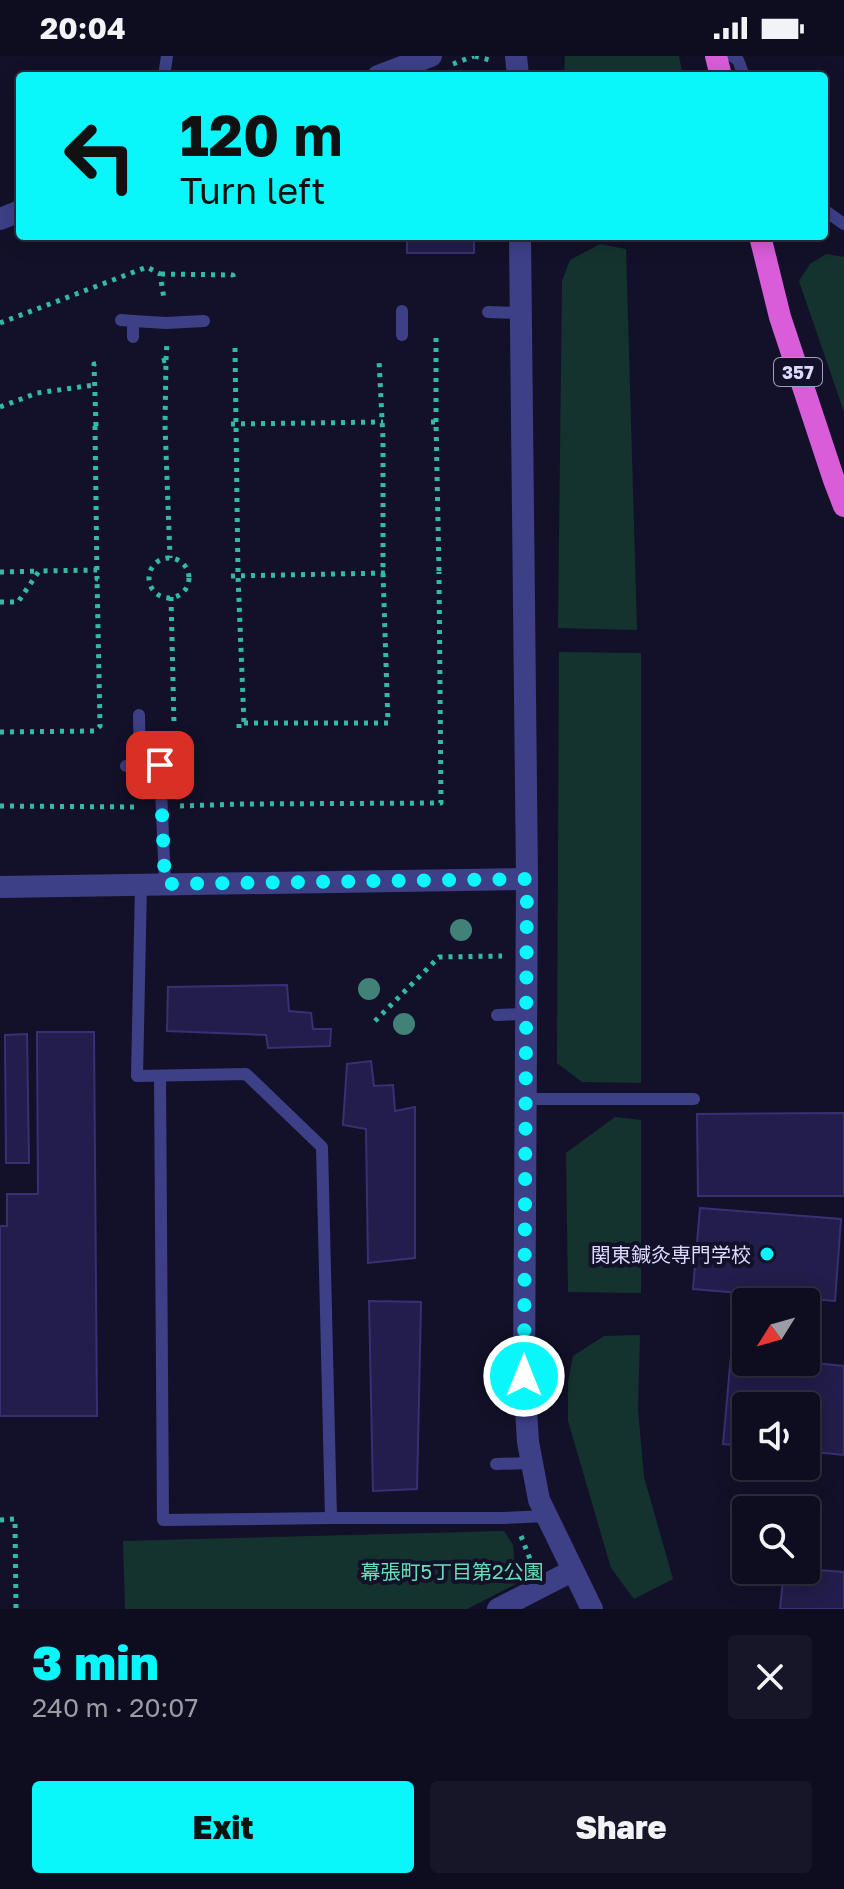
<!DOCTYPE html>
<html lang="en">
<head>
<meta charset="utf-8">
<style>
	body { margin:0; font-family:"Golos Text","Noto Sans JP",sans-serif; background:#171628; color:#f1f3f6; height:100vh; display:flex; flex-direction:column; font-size:30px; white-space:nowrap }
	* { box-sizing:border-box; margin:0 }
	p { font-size:26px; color:#9b9ca4 }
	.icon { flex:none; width:44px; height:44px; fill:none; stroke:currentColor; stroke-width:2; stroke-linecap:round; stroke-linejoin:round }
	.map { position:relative; height:1553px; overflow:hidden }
	.details { display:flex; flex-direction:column; background:#0e0d1f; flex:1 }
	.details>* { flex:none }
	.guide { position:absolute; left:16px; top:16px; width:812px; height:168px; border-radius:8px; box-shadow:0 4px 20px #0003,0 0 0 2px #2e2d3d; background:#09f7fb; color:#111; overflow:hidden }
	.needle { width:52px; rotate:233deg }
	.buttons { position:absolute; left:732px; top:1232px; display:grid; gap:16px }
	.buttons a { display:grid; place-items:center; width:88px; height:88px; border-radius:8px; background:#0e0d1f; box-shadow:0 4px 20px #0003,0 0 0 2px #2e2d3d; font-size:40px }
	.pin { position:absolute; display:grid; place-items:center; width:68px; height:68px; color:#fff; margin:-34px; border-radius:16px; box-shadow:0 4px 12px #0006 }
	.me { position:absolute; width:88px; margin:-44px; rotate:0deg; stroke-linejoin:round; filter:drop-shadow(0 0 6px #0008) }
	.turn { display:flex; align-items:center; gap:28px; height:168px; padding:0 32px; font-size:36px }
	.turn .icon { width:104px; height:104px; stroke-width:2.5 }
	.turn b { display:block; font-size:56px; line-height:68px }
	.round { display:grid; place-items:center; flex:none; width:84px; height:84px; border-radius:8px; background:#171628 }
	.overview { display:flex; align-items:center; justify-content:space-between; height:136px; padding:0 32px }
	h1 { font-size:48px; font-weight:800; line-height:60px; color:#09f7fb }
	.cta { display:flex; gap:16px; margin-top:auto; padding:16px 32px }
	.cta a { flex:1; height:92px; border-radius:8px; background:#09f7fb; color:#111; font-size:32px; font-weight:800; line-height:92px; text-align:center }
	.cta a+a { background:#171628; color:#f1f3f6 }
	.status { display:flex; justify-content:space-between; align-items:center; height:56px; padding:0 40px; background:#0e0d1f; direction:ltr }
	.status svg { height:22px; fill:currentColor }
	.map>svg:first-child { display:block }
	.green { fill:#14332f }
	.building { fill:#221d4a; stroke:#383075; stroke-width:2 }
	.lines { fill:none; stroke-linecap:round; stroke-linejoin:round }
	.path { stroke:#32baa6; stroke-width:5; stroke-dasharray:4 6; stroke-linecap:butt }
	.service { stroke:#3d4087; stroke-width:12 }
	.minor { stroke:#3d4087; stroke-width:22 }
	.tertiary { stroke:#3d4087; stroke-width:22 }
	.trunk { stroke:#d95dd8; stroke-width:22 }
	.tree { fill:#408277 }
	.route { stroke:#09f7fb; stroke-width:14; stroke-dasharray:0 25.2 }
	.poi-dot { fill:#09f7fb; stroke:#131129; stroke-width:3 }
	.labels { text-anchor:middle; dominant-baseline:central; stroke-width:8; stroke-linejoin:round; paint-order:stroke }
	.shield { fill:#131129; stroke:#9f9ebe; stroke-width:2 }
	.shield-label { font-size:18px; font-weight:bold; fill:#dbdafe }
	.poi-label { font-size:20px; fill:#dbdafe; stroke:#131129; text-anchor:end }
	.park-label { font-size:20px; fill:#65dfb6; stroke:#131129 }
</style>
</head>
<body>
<div class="status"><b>20:04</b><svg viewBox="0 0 49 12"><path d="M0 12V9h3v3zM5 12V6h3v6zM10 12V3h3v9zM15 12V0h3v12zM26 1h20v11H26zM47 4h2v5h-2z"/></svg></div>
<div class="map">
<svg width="844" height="1553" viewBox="0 0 844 1553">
	<rect width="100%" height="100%" fill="#131129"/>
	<g class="green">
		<polygon points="565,0 679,0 683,20 564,20"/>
		<polygon points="600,188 626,193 637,574 558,572 562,225 570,204"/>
		<polygon points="826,198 844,201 844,356 799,225 810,208"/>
		<polygon points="559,596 641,597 641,1027 582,1026 557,1007"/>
		<polygon points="615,1061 641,1064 641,1237 568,1236 566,1097"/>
		<polygon points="640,1279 638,1354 644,1421 673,1523 634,1543 611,1512 568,1365 568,1326 573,1300 604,1280"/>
		<polygon points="504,1475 513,1489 516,1528 467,1553 125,1553 123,1485"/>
	</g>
	<g class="building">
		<rect x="407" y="180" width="67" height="17"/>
		<polygon points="287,929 289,955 311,957 313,973 331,973 330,990 268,992 266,979 167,975 168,931"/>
		<polygon points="37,976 94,976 97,1360 0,1360 0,1170 7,1170 7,1138 38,1138"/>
		<polygon points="27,978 29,1107 6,1107 5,979"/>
		<polygon points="371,1005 374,1030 393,1029 395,1055 415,1051 415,1202 368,1207 366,1073 343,1069 347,1008"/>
		<polygon points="844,1057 844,1140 698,1140 697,1058"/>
		<polygon points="700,1152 841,1163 835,1245 693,1233"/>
		<polygon points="369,1245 421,1246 417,1433 373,1435"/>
		<polygon points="731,1299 746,1301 746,1306 804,1306 844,1310 844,1399 806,1395 806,1350 746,1350 746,1390 723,1388"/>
		<polygon points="806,1513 844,1516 844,1553 780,1553 784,1514"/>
	</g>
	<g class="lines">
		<g class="path">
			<polyline points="475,0 493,5"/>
			<polyline points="453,8 474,0"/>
			<polyline points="161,218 233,219 233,221"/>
			<polyline points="0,267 147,211 160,218 164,243"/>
			<polyline points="235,292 238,520 244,667"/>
			<polyline points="166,304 167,285"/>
			<polyline points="162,305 166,304 165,369 170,502"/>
			<polyline points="0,351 37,337 94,329"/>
			<polyline points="431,366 436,366 439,516 434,516"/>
			<polyline points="436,366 436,276"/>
			<polyline points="231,368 383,366"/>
			<polyline points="95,370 97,523 101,523"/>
			<polyline points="96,370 94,308 97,308"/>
			<circle cx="169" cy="522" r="20"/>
			<polyline points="0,516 39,515"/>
			<polyline points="231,520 386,517"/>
			<polyline points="171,541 174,668"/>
			<polyline points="0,546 18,546 39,515 97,514"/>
			<polyline points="239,672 239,667 388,667 383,517 383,383 379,304"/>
			<polyline points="0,676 95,675 100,670 97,523"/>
			<polyline points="0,750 140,751"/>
			<polyline points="180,750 241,748 441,747 439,516"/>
			<polyline points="375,965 439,901 502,900"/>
			<polyline points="0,1464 15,1463 16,1553"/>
			<polyline points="521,1480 532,1508"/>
		</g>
		<g class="service">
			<polyline points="732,0 738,4 744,20"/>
			<polyline points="164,20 167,0"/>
			<polyline points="824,154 844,168"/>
			<polyline points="488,256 521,257"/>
			<polyline points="121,264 133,265 133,281"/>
			<polyline points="133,265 166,267 204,265"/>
			<polyline points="402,279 402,255"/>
			<polyline points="155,709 185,709"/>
			<polyline points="160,709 165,828"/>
			<polyline points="126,710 140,709 139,659"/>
			<polyline points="141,829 137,1020 246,1018 322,1091 331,1462 502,1462 547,1460"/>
			<polyline points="497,959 526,958"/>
			<polyline points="160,1020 163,1464 331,1462"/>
			<polyline points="526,1043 694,1043"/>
			<polyline points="496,1408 532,1407"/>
		</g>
		<g class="minor">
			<polyline points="0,831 527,823"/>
			<polyline points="498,1553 572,1515"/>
		</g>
		<g class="tertiary">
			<polyline points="516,0 518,20"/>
			<polyline points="378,20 431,0"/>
			<polyline points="0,163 20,155"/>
			<polyline points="520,180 527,823 524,1320 528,1386 539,1444 592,1553"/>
		</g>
		<g class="trunk">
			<polyline points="716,0 721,20"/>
			<polyline points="760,180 780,261 834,424 844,450"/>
		</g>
	</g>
	<g class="tree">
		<circle cx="461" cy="874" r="11"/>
		<circle cx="369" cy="933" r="11"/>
		<circle cx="404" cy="968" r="11"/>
	</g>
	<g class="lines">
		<polyline class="route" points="160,709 165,828 527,823 524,1320"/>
	</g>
	<circle class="poi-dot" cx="767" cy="1198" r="8"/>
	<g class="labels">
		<rect class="shield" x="774" y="302" width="48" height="28" rx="6"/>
		<g class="shield-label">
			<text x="798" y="316">357</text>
		</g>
		<g class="poi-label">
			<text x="751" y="1198">関東鍼灸専門学校</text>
		</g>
		<g class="park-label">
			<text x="452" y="1515">幕張町5丁目第2公園</text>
		</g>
	</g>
</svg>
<div class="buttons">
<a><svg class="needle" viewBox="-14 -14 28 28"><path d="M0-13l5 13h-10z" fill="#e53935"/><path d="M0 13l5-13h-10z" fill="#9b9ca4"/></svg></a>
<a><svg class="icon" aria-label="sound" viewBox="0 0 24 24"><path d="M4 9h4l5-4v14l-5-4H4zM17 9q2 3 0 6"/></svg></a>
<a><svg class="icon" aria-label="search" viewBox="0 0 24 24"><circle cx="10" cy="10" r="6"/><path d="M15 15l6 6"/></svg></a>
</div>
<div class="pin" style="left:160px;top:709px;background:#d93025"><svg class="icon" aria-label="arrive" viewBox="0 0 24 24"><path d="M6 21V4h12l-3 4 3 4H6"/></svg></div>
<svg class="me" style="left:524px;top:1320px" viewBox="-20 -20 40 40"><circle r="17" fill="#09f7fb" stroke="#fff" stroke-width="3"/><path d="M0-11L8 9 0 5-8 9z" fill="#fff"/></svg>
<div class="guide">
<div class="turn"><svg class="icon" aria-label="left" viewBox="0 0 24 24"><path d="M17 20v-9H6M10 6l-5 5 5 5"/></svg><div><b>120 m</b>Turn left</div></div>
</div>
</div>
<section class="details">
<div class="overview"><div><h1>3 min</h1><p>240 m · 20:07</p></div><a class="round"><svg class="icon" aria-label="close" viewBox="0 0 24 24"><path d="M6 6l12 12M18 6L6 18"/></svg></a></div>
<div class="cta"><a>Exit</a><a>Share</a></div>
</section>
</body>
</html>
